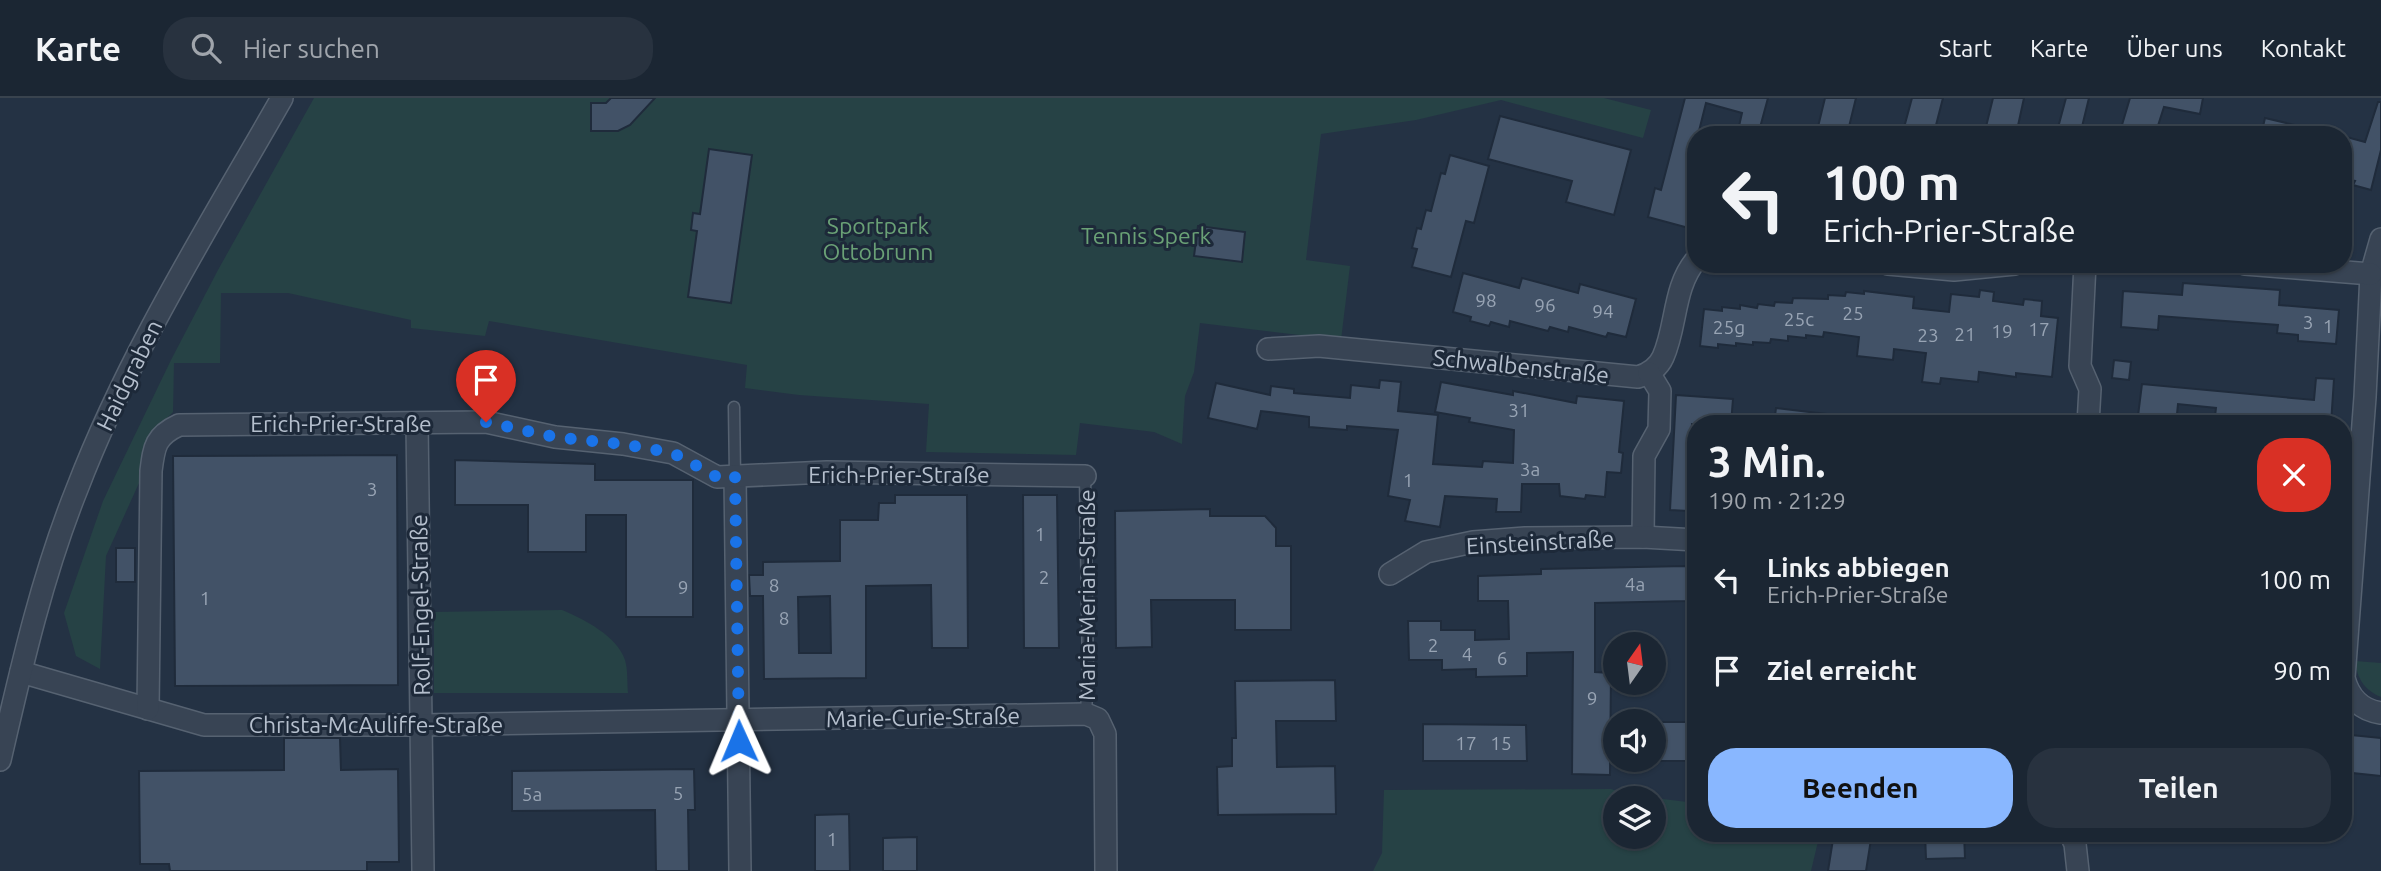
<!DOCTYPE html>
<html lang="de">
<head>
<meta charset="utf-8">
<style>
	body { margin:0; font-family:Ubuntu,sans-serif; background:#28323f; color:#f1f3f6; height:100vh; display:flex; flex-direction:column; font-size:26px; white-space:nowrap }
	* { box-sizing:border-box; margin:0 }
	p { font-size:23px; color:#a0a5ac }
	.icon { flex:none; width:38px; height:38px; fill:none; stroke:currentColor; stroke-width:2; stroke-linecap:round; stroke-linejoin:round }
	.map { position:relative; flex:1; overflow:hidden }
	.details { position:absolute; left:1687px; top:317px; width:665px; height:427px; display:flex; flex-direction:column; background:#1b2633; border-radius:28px; box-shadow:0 2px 5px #0004,0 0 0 2px #39434e }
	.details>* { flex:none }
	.guide { position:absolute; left:1687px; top:28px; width:665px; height:147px; border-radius:28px; box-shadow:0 2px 5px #0004,0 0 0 2px #39434e; background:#1b2633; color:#f1f3f6; overflow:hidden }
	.needle { width:46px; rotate:14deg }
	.controls { position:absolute; left:1603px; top:534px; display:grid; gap:14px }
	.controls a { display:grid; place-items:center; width:63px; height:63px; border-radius:50%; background:#1b2633; box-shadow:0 2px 5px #0004,0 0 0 2px #39434e; font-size:35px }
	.pin { position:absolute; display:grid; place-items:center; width:60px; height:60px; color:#fff; margin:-72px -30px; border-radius:50% 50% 50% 0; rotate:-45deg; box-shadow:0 0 7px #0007 }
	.pin .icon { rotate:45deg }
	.me { position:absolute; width:77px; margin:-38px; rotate:359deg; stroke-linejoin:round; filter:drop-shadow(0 0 5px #0008) }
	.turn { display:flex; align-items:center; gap:24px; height:147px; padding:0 21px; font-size:32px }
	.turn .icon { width:91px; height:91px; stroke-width:2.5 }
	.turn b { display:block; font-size:49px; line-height:60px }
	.round { display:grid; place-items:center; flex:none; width:74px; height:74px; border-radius:28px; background:#28323f }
	.head { display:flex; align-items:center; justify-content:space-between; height:119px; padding:0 21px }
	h1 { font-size:42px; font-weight:700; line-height:52px }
	.action { display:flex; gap:14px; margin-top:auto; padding:14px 21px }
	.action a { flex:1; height:80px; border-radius:28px; background:#89b7ff; color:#111; font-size:28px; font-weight:700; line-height:80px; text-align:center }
	.action a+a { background:#28323f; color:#f1f3f6 }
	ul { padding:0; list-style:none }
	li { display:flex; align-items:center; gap:21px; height:91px; padding:0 21px }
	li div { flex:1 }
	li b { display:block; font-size:26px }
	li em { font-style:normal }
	header { display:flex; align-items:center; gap:42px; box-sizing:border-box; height:98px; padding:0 35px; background:#1b2633; border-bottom:2px solid #39434e }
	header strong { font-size:33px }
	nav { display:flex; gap:38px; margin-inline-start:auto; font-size:24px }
	.search { width:490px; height:63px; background:#28323f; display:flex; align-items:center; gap:18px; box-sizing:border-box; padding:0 24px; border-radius:28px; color:#a0a5ac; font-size:26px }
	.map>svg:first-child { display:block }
	.green { fill:#264245 }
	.building { fill:#425267; stroke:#1f2b3b; stroke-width:2; fill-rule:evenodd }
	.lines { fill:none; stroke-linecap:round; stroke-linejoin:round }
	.lane-casing { stroke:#566271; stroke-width:13 }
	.street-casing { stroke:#566271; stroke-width:24 }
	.lane { stroke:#384454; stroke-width:10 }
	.street { stroke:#384454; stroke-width:21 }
	.route { stroke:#1a73e8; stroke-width:12; stroke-dasharray:0 21.6 }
	.labels { text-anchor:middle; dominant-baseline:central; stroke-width:6; stroke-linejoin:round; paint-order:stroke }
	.number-label { font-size:19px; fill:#98a4b4 }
	.park-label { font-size:23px; fill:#6aa176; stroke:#1d2939 }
	.street-label { font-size:23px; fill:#b5bfcd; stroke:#1d2939 }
</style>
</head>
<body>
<header>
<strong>Karte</strong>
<div class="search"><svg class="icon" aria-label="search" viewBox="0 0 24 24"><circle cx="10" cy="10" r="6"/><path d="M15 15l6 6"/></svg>Hier suchen</div>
<nav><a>Start</a><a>Karte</a><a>Über uns</a><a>Kontakt</a></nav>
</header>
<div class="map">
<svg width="2381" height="773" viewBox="0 0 2381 773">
	<rect width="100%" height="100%" fill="#243244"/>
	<g class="green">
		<polygon points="314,0 1604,0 1651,12 1643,40 1501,2 1416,22 1321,36 1306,162 1350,168 1341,242 1200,225 1194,274 1185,298 1182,346 1154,334 1080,325 1076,357 926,354 929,306 799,297 745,290 747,267 489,223 485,238 411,230 411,222 288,195 221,195 220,265 174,265 173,314 150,337 139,385 106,458 100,571 76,558 64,515 103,403 171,262 218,172"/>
		<path d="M562,512C584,521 617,538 625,562C628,572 627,585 628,595H434V514Z"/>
		<path d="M2355,563L2381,565V599C2364,592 2357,580 2355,563Z"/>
		<polygon points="1611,691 1632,698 1649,700 1615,700 1615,738 1654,738 1654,700 1696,705 1696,735 1820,735 1811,773 1373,773 1382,755 1384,692"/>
	</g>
	<g class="building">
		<polygon points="611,0 655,0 630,27 618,33 591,33 591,5 606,5"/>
		<polygon points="1685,0 1768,0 1758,37 1737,37 1742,15 1706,5 1698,37 1696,37 1696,46 1688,77 1696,79 1696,132 1648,119 1655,90 1661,92"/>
		<polygon points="1825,0 1856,0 1847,37 1816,37"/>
		<polygon points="1912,0 1943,0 1935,31 1932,31 1930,37 1902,37"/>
		<polygon points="1993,0 2024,0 2016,37 1984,37"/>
		<polygon points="2066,0 2089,0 2080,37 2056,37"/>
		<polygon points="2130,0 2203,0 2200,16 2164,9 2155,37 2119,37"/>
		<polygon points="2378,4 2381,4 2381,52 2371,92 2353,87 2355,83 2343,80 2343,38 2365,44"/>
		<polygon points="1500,18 1631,52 1614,117 1566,104 1572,83 1488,61"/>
		<polygon points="2265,20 2312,31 2311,37 2261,37"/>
		<polygon points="709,51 752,57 731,205 688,199 697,133 691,132 693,115 700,116"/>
		<polygon points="1450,57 1489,68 1474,125 1466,123 1451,179 1412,169 1417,151 1412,150 1417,130 1421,131 1426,112 1431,113 1441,75 1445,76"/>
		<polygon points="1198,128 1245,134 1242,164 1194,158"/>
		<polygon points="1463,175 1519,190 1522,180 1578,195 1580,186 1636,201 1626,239 1608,235 1606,239 1569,229 1568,234 1550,229 1548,233 1510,223 1509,229 1491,224 1489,228 1470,223 1471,219 1453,214"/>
		<polygon points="2183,185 2280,192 2279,207 2339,212 2336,246 2298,243 2298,237 2277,235 2278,227 2159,218 2158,232 2121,229 2123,193 2182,197"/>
		<polygon points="1980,192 1994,194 1993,203 2023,207 2024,201 2042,203 2041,218 2058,220 2052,279 2016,275 2016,279 1979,274 1978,284 1941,280 1940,286 1922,284 1926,255 1894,251 1893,262 1857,258 1859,239 1824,234 1823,239 1806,237 1806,240 1788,238 1788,243 1771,241 1770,245 1753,244 1753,247 1736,245 1736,248 1718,246 1718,250 1700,248 1704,211 1722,213 1722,209 1740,211 1740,207 1757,210 1758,206 1774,208 1775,204 1792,205 1793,200 1828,201 1828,197 1845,198 1846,194 1864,196 1864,193 1914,199 1913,210 1949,214 1951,196 1979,199"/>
		<polygon points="2114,262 2131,264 2129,282 2112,280"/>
		<polygon points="2316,280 2334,281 2331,326 2214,326 2216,310 2178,306 2176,326 2137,326 2142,286 2314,302"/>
		<polygon points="1380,282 1401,284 1398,313 1438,317 1433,366 1482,369 1483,363 1513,365 1514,332 1469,324 1470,320 1435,314 1441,284 1513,297 1513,293 1576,305 1577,298 1624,303 1619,354 1623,355 1621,375 1607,374 1605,399 1586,397 1585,401 1560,398 1559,386 1522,386 1521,414 1496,414 1497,401 1445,398 1440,429 1405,423 1410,402 1388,398 1398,332 1347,328 1347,332 1309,329 1309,319 1261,313 1257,331 1208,320 1216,285 1270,297 1271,288 1294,291 1294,295 1350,300 1351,287 1379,290"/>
		<polygon points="1676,297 1733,301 1731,326 1692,326 1688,413 1670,412"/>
		<polygon points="1776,310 1826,316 1825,326 1774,326"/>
		<polygon points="397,357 398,587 175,588 173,358"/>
		<polygon points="455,362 595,366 595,382 693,382 693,519 626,519 626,417 586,417 586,454 528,454 528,407 455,407"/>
		<path d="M895,397H967L968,550H932L931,487L866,488V580L764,581L763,498H750L749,477H763V464L840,463V422H878L879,405H895ZM830,498L831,555H799L798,499Z"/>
		<polygon points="1023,397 1057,397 1059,550 1024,550"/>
		<polygon points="1210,411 1210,418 1265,418 1276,430 1276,448 1291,448 1291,532 1235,532 1235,502 1151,502 1152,549 1116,550 1115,413"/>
		<rect x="116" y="450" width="19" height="34"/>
		<polygon points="1686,468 1686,482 1696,482 1696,501 1687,501 1687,503 1595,505 1595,574 1611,575 1610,677 1572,676 1573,554 1527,555 1527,578 1476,579 1476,571 1442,572 1442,562 1409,562 1408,523 1441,523 1441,532 1475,532 1475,542 1509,541 1508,503 1478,503 1478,478 1541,476 1541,471"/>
		<polygon points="1335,582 1336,623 1276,623 1277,669 1335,668 1336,716 1218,717 1217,669 1232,668 1232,640 1236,640 1235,583"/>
		<rect x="1654" y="624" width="42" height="39"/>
		<polygon points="1423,626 1526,627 1527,663 1423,663"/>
		<polygon points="2351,637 2381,640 2381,678 2343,674 2343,644 2350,645"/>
		<polygon points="284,640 340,640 341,672 398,671 399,764 367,764 367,773 170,773 169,766 140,766 139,673 284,672"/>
		<polygon points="694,671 695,712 688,712 689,773 656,773 655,712 512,713 512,673"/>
		<polygon points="849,716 850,773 815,773 815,717"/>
		<polygon points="1834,735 1872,735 1866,773 1828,773"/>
		<polygon points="1925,735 1964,735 1965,760 1926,761"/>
		<polygon points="917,739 917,773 883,773 883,740"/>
	</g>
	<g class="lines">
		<g class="lane-casing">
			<g id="lane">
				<polyline points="734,309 735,378"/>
				<polyline points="1085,378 1088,575 1086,616"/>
			</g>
		</g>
		<g class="street-casing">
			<g id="street">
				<path d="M2381,141L2371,176L2365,299L2344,580C2349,599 2360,612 2381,615"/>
				<polyline points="1888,166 1954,172 2015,166"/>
				<polyline points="2085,166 2080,268 2090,291 2088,326"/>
				<polyline points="2245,166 2371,176"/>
				<path d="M1268,251L1319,248L1638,279C1648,276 1658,270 1663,259C1677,228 1673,189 1696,162"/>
				<polyline points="417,325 423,773"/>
				<polyline points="735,378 740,773"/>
				<polyline points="1643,439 1644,358 1659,331 1660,293 1649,275"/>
				<polyline points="1390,476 1426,454 1473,444 1525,440 1643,439 1696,442"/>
				<polyline points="21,574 204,627 421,627 1086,616 1098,621 1105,636 1106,773"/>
				<path d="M148,611L151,373C154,349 155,338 179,327L486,324L555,339L623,346L673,355L717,379L827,374L1085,378"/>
				<path d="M0,662C21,571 42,478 77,391C130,253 209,128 282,0"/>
				<polyline points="2070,735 2075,746 2078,773"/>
			</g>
		</g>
		<use href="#lane" class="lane"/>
		<use href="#street" class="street"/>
	</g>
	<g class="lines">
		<polyline class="route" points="486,324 555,339 622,346 673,355 717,379 735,378 739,643"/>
	</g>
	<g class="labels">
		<g class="number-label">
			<text x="1486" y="202">98</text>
			<text x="1545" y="207">96</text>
			<text x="1603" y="213">94</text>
			<text x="1853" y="215">25</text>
			<text x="1799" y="221">25c</text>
			<text x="2308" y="224">3</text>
			<text x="2328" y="228">1</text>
			<text x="1729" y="229">25g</text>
			<text x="2039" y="231">17</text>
			<text x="2002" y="233">19</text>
			<text x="1965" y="236">21</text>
			<text x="1928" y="237">23</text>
			<text x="1519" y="312">31</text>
			<text x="1530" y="371">3a</text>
			<text x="1408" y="382">1</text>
			<text x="372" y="391">3</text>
			<text x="1040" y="436">1</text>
			<text x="1044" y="479">2</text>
			<text x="1635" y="486">4a</text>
			<text x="774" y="487">8</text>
			<text x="683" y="489">9</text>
			<text x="205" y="500">1</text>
			<text x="784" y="520">8</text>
			<text x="1433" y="547">2</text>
			<text x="1467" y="556">4</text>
			<text x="1502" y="560">6</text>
			<text x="1592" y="600">9</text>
			<text x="1466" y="645">17</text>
			<text x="1501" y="645">15</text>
			<text x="678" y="695">5</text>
			<text x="532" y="696">5a</text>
			<text x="832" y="741">1</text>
		</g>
		<g class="park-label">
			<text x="878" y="127">Sportpark<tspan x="878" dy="26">Ottobrunn</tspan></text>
			<text x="1146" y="137">Tennis Sperk</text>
		</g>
		<g class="street-label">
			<text transform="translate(1521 268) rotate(6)">Schwalbenstraße</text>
			<text transform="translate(129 277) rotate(-64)">Haidgraben</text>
			<text x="341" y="325">Erich-Prier-Straße</text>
			<text x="899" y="376">Erich-Prier-Straße</text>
			<text transform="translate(1540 444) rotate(-3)">Einsteinstraße</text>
			<text transform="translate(1086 497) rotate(-90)">Maria-Merian-Straße</text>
			<text transform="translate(420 507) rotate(-91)">Rolf-Engel-Straße</text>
			<text transform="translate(923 619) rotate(-1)">Marie-Curie-Straße</text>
			<text x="376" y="626">Christa-McAuliffe-Straße</text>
		</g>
	</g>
</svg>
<div class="controls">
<a><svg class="needle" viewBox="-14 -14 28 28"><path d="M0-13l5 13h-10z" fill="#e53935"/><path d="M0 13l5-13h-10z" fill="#a0a5ac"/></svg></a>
<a><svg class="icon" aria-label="sound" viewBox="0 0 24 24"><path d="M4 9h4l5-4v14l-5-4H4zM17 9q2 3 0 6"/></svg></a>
<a><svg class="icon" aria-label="layers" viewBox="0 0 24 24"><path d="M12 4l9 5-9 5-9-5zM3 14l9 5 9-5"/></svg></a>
</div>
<div class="pin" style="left:486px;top:324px;background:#d93025"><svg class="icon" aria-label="arrive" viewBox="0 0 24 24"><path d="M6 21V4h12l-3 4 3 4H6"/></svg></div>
<svg class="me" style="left:739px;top:643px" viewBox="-20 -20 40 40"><path d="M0-17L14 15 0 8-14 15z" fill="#1a73e8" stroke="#fff" stroke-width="4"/></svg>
<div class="guide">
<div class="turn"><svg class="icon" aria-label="left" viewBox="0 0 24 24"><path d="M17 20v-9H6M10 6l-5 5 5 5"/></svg><div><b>100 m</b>Erich-Prier-Straße</div></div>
</div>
<section class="details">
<div class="head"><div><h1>3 Min.</h1><p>190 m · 21:29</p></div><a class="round" style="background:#d93025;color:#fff"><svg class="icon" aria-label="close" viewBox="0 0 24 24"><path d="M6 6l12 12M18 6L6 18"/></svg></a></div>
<ul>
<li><svg class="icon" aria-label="left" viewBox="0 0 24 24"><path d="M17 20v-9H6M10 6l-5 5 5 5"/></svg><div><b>Links abbiegen</b><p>Erich-Prier-Straße</p></div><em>100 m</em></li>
<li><svg class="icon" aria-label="arrive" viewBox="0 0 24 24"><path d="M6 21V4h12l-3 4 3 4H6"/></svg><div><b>Ziel erreicht</b></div><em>90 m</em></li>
</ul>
<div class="action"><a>Beenden</a><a>Teilen</a></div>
</section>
</div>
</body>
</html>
